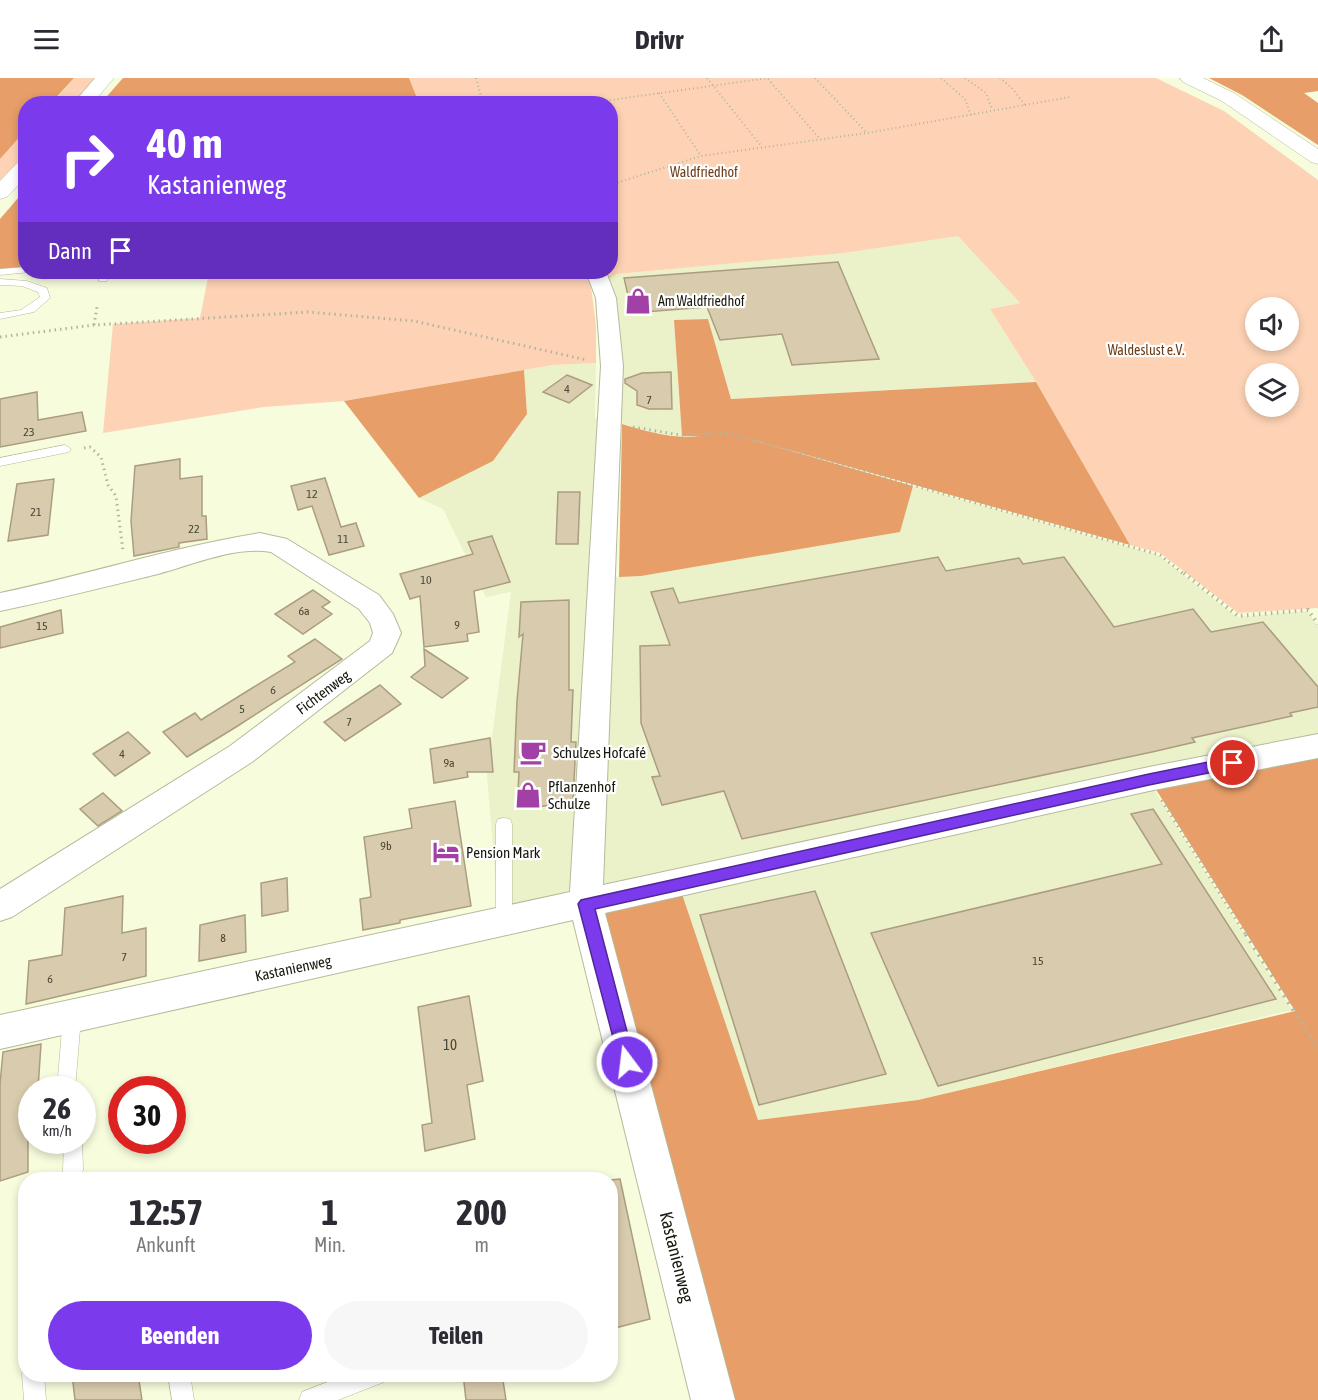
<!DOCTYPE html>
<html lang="de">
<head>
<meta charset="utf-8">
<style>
	body { margin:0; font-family:"Asap Condensed",sans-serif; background:#f7f7f7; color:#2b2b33; height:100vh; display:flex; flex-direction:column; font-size:22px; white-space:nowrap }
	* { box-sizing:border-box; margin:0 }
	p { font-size:20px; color:#7c7c81 }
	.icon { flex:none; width:33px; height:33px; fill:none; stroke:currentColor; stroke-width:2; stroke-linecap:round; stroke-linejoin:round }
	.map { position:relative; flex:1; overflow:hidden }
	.sheet { position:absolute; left:18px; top:1094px; width:600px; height:210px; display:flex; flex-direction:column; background:#fff; border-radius:24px; box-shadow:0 3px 9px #0003 }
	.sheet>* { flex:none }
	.hud { position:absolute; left:18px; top:18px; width:600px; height:183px; border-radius:24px; box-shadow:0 3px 9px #0003; background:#7c3aed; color:#fff; overflow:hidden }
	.tools { position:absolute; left:1245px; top:219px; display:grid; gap:12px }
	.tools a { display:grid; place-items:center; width:54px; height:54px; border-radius:50%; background:#fff; box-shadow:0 3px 9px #0003; font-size:30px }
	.speed { position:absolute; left:18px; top:998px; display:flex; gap:12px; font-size:30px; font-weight:700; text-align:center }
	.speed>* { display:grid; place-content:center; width:78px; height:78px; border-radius:50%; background:#fff; box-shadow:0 3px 9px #0003; line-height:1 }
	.speed small { font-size:15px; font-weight:400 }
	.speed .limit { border:9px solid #d22; background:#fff; color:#111 }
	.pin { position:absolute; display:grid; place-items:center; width:51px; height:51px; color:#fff; margin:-26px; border:3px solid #fff; border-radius:50%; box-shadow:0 2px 6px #0007 }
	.me { position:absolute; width:66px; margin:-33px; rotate:345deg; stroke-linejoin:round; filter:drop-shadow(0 0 4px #0008) }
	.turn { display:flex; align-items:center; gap:21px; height:126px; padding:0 30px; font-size:27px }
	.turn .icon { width:78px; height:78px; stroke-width:2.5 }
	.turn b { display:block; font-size:42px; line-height:51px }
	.then { display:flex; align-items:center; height:57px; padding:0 30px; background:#0003; gap:12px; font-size:22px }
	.eta { display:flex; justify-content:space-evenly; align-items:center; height:102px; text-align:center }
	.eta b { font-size:36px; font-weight:700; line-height:42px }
	.button { display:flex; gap:12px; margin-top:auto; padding:12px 30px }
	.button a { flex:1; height:69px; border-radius:36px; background:#7c3aed; color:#fff; font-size:24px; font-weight:700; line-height:69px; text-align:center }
	.button a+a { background:#f7f7f7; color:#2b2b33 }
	header { display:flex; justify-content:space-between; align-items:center; height:78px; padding:0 30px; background:#fff; font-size:27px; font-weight:700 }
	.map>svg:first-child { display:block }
	.built { fill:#ebf2ca }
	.green { fill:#fed3b5; fill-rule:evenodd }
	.forest { fill:#e79e68 }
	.building { fill:#d9cbad; stroke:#ab9d80; stroke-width:1.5 }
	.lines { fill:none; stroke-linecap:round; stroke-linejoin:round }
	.service-casing { stroke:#b4ba9b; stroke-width:1 }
	.minor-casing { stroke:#b4ba9b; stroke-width:2 }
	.tertiary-casing { stroke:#b4ba9b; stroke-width:1 }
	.secondary-casing { stroke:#b4ba9b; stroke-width:1 }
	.path-far3 { stroke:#b1b69c; stroke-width:2; stroke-dasharray:1 3; stroke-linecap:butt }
	.path-far2 { stroke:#b1b69c; stroke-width:3; stroke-dasharray:1.5 4; stroke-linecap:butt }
	.path-far1 { stroke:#b1b69c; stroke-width:4; stroke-dasharray:1.5 4.5; stroke-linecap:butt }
	.path { stroke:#b1b69c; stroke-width:4.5; stroke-dasharray:2 6; stroke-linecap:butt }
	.service { fill:#fff; fill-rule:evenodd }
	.minor { fill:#fff; fill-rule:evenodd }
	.tertiary { fill:#fff; fill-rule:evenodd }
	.secondary { fill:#fff; fill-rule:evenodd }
	.route { fill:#7c3aed; stroke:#51269a; stroke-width:1.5 }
	.labels { text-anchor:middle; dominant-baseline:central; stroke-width:4.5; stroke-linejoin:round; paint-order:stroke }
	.number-label { font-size:12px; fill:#484636 }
	.far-park-label { font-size:14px; fill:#6c3c15; stroke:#fff }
	.far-poi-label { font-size:14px; fill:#18190e; stroke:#fff; text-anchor:start }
	.street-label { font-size:15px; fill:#18190e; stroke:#fff }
	.poi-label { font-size:15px; fill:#18190e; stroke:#fff; text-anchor:start }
	.near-number-label { font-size:15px; fill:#484636 }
	.near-street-label { font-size:18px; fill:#18190e; stroke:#fff }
</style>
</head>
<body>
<header><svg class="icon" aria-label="menu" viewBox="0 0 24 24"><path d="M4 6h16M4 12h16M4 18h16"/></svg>Drivr<svg class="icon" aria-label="share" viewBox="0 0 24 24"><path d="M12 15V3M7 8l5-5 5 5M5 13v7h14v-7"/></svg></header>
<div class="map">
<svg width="1318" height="1322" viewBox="0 0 1318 1322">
	<rect width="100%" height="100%" fill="#f6fcdc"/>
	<g class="built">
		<polygon points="958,157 1020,225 990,231 1036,304 731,321 708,241 674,242 682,358 658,357 611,342 601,206 617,196 844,175"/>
		<polygon points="596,285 595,340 608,342 606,499 641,498 899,454 913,408 1158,477 1237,539 1307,533 1318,548 1318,668 499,843 487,697 511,514 486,519 443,431 419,420 493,383 527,336 524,292 553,287"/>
		<polygon points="1148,702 1292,932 918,1022 758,1042 679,807"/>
	</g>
	<g class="green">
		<polygon points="74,0 104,0 81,25 51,26"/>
		<path d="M409,0H1156L1224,33L1318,102V530L1238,535L1160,475L1130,467L1036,304L990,231L1020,225L958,158L844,175L617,196L601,206L591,209L596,247V285L553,287L344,323L264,329L103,355L113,246L200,240L209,194H610V26L419,25ZM1256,230H1288V262H1256ZM1256,296H1288V328H1256Z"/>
		<polygon points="25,53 25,86 0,114 0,81"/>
	</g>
	<g class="forest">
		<polygon points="0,0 74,0 51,25 26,26 25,53 0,81"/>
		<polygon points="123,0 409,0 419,25 101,25"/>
		<polygon points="1209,0 1318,0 1318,13 1304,15 1318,25 1318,67 1242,17"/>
		<polygon points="25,112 25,191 0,193 0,141"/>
		<path d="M708,241L731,321L1036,304L1130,467L746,360L913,408L900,454L641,498L619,499L622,346C648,354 672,361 700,358H682L674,242Z"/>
		<polygon points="524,292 527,336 493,383 419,420 344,323"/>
		<polygon points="1318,669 1318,1322 713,1322 588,828 679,807 758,1042 918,1022 1295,933 1150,702"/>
	</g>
	<g class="building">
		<polygon points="838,184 879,281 792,287 782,256 720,262 707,229 632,235 624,200"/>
		<polygon points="671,294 672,331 649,331 637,327 637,313 625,305 625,301 642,295"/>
		<polygon points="567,297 592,307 569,325 543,314"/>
		<polygon points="37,314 38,342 82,334 86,353 0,369 0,321"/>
		<polygon points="180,381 180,401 202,398 202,438 206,438 207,461 179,465 179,469 134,478 131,443 135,388"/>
		<polygon points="325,400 341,449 356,445 364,468 329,477 312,428 298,432 291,408"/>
		<polygon points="54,401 48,457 8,463 17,406"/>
		<polygon points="558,414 580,414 578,466 556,466"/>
		<polygon points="492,458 510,504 474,513 479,554 467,556 468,563 424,569 420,518 410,521 400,496 473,476 468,464"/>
		<polygon points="938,479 946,493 1019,480 1023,486 1064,479 1114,549 1193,531 1211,554 1263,544 1318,609 1318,629 1290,635 1292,638 1192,660 1195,664 1152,674 742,761 724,713 662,727 652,699 660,698 641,645 640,568 670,567 651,514 673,510 679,525"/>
		<polygon points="313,512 330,524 322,529 332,536 303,556 275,536"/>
		<polygon points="569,522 569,612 573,612 571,664 576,664 573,722 554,723 553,727 517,731 519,694 514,694 517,623 523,556 519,559 521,524"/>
		<polygon points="61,532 63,555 0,570 0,549"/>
		<polygon points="315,561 342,581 236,649 187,679 163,654 195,635 201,642 249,612 295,584 288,578"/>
		<polygon points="424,571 468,600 442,620 411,599 425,588"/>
		<polygon points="380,607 401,626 345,663 324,644"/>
		<polygon points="128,654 150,675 115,698 93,676"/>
		<polygon points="490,660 493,694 467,694 468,699 434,705 430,671"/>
		<polygon points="103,715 122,733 98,748 80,731"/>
		<polygon points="455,723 471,828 400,842 400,845 363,852 360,821 371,819 364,759 412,750 409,731"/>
		<polygon points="1153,731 1276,921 938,1008 871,855 1162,786 1131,736"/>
		<polygon points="287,800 288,833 262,838 261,805"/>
		<polygon points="815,813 886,996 759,1027 700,837"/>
		<polygon points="123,818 122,855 146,850 146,898 26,926 29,883 62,877 65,830"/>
		<polygon points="245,837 246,874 199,883 200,847"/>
		<polygon points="469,918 483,1003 467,1007 475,1061 425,1073 422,1047 432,1045 418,929"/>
		<polygon points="41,966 38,1011 32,1011 32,1024 28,1025 28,1094 0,1103 0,1006 3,974"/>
		<polygon points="620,1101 650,1241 615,1250 610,1225 610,1102"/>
		<polygon points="72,1296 138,1296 142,1322 75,1322"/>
		<polygon points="463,1296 502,1296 506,1322 466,1322"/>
	</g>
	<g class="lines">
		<g class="service-casing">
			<g id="service">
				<polygon points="26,189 26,194 30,194 0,197 0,191"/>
				<polygon points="100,194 110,194 107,203 99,203"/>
				<polygon points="0,201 27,203 47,210 50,220 34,234 0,241 0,235 21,232 40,219 38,214 22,208 0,207"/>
				<polygon points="65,367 71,371 69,374 0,388 0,380"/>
				<polygon points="504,740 510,741 512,746 512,844 510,849 504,851 498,849 496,844 496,746 498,741"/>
				<polygon points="72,931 78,933 81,939 75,1011 57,1011 63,939 66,933"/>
				<polygon points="82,1059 83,1092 80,1101 60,1101 63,1092 64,1062 82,1062"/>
				<polygon points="25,1288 26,1296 44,1296 46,1322 24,1322 22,1296"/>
				<polygon points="168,1296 190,1296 194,1322 172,1322"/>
				<polygon points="348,1296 387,1296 384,1304 338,1322 299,1322 302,1314"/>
			</g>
		</g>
		<g class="minor-casing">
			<g id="minor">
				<polygon points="586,194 606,194 616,220 623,288 603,807 1149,689 1318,656 1318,680 1149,713 605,835 735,1322 691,1322 573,842 0,971 0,937 570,814 601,288 596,220"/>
				<path d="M260,455L287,461L379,517L393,536L401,555L392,575L252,684L12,839L0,843V811L230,668L370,563L373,555L370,545L359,531L271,474C235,468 192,487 158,496C105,509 53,522 0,533V515C87,497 172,469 260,455Z"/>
			</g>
		</g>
		<g class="tertiary-casing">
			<g id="tertiary">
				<polygon points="95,0 114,0 92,26 73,26"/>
				<polygon points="26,81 26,99 7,119 0,121 0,103 19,83"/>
			</g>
		</g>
		<g class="secondary-casing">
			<polygon id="secondary" points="1180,0 1203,0 1234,15 1318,71 1318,86 1311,84 1222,23 1183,4"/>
		</g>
		<g class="path-far3">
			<polyline points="476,0 483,26"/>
			<polyline points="707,0 762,69"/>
			<polyline points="815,0 867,55"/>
			<polyline points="941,0 965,21 971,37"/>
			<polyline points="965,0 986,15 992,32"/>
			<polyline points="768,1 820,61"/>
			<polyline points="659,15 701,78"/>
			<polyline points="582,26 768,0"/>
			<polyline points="1025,27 1070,19"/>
			<polyline points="610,107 701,78 867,55 1025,27 1012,10 1000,0"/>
		</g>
		<g class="path-far2">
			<polyline points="94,247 97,229"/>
			<polyline points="0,259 94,247 308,234 414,243 587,282"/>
			<polyline points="633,349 680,357 728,355 1160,477 1185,497"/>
			<polyline points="84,370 90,369 101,379 108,407 116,418 123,473"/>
		</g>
		<g class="path-far1">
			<polyline points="1184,495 1238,538 1308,532 1318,546"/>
			<polyline points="1162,722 1247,858"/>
		</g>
		<polyline class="path" points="1246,856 1318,971"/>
		<use href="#service" class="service"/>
		<use href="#minor" class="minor"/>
		<use href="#tertiary" class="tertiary"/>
		<use href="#secondary" class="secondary"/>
	</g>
	<polygon class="route" points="1233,679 1240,685 1233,690 1149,707 595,831 635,984 633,990 627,992 621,990 578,826 581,822 1149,696"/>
	<defs>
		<g id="shop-bare" transform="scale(2.07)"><path d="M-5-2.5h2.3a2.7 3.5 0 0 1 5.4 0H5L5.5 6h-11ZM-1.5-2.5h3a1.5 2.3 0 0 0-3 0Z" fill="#a340a6" stroke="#fff" stroke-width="2.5" paint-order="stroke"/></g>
		<g id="cafe-bare" transform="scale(2.07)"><path d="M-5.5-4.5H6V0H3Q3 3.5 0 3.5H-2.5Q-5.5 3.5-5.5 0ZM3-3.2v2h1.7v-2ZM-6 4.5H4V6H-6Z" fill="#a340a6" stroke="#fff" stroke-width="2.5" paint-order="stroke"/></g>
		<g id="hotel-bare" transform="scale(2.07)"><path d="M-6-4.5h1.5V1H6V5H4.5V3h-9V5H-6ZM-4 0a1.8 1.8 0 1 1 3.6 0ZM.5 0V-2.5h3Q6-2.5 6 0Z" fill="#a340a6" stroke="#fff" stroke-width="2.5" paint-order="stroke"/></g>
	</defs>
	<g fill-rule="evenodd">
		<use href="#shop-bare" x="638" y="223"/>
		<use href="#cafe-bare" x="533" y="674"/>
		<use href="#shop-bare" x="528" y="717"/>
		<use href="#hotel-bare" x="446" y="774"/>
	</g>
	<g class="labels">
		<g class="number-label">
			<text x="567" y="311">4</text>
			<text x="649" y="322">7</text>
			<text x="29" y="354">23</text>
			<text x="312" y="416">12</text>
			<text x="36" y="434">21</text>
			<text x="194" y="451">22</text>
			<text x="343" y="461">11</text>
			<text x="426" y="502">10</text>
			<text x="304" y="533">6a</text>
			<text x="457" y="547">9</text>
			<text x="42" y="548">15</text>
			<text x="273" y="612">6</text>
			<text x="242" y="631">5</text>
			<text x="349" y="644">7</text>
			<text x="122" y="676">4</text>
			<text x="449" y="685">9a</text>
			<text x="386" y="768">9b</text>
			<text x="223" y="860">8</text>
			<text x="124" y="879">7</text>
			<text x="1038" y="883">15</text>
			<text x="50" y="901">6</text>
		</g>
		<g class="far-park-label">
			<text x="704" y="94">Waldfriedhof</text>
			<text x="1146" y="272">Waldeslust e.V.</text>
		</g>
		<g class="far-poi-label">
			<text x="658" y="223">Am Waldfriedhof</text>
		</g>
		<g class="street-label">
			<text transform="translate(323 614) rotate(-37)">Fichtenweg</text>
			<text transform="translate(293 890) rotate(-12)">Kastanienweg</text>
		</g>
		<g class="poi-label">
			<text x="553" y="674">Schulzes Hofcafé</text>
			<text x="548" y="708">Pflanzenhof<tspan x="548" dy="17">Schulze</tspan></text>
			<text x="466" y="774">Pension Mark</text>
		</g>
		<g class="near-number-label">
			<text x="450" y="966">10</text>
		</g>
		<g class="near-street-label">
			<text transform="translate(677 1179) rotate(76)">Kastanienweg</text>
		</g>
	</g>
</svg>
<div class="tools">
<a><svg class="icon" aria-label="sound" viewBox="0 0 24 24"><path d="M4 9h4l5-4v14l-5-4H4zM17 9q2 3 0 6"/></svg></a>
<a><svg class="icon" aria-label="layers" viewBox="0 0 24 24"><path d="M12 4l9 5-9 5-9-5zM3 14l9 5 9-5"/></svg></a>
</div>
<div class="speed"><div>26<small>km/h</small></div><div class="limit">30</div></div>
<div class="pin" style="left:1233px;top:685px;background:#d93025"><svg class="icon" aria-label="arrive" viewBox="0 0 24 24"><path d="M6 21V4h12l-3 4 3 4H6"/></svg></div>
<svg class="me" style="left:627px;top:984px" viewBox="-20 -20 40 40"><circle r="17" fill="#7c3aed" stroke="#fff" stroke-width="3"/><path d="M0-11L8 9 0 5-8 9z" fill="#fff"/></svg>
<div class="hud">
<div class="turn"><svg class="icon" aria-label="right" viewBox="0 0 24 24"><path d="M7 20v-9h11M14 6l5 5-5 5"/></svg><div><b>40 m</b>Kastanienweg</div></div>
<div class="then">Dann<svg class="icon" aria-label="arrive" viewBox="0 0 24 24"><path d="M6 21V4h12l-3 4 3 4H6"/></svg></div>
</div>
<section class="sheet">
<div class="eta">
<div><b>12:57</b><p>Ankunft</p></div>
<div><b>1</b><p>Min.</p></div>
<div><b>200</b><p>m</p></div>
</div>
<div class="button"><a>Beenden</a><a>Teilen</a></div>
</section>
</div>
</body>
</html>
